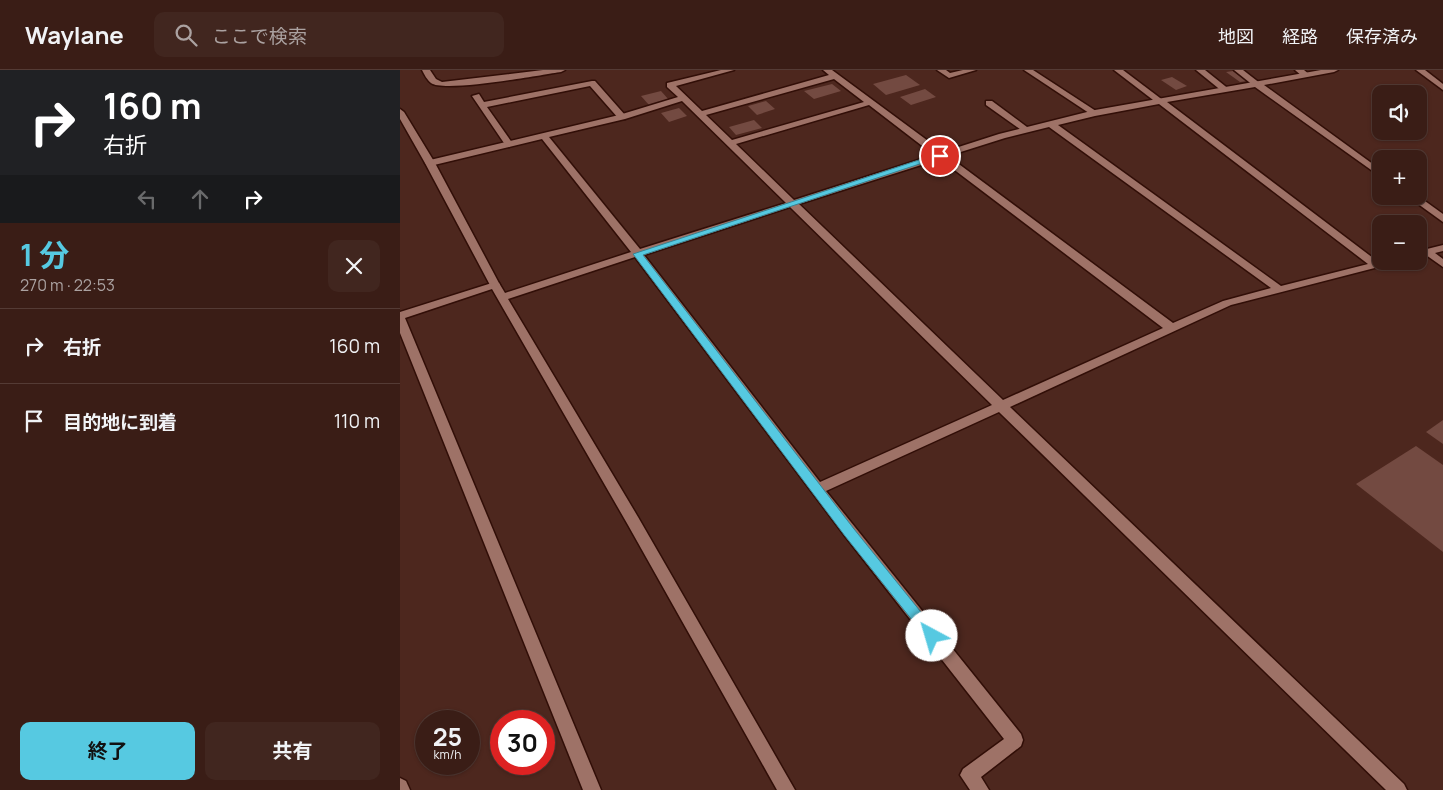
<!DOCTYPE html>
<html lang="ja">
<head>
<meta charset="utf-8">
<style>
	body { margin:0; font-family:Manrope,"Noto Sans JP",sans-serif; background:#41261f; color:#f1f3f6; height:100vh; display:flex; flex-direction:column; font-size:19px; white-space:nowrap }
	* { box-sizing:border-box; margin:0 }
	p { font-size:16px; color:#aba2a1 }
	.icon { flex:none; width:28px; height:28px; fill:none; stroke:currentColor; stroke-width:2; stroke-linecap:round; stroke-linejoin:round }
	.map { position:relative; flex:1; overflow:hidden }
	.drawer { display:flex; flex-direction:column; background:#3a1d16; width:400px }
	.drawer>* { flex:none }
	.hud { background:#202124; color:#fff; overflow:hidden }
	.controls { position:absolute; left:972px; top:15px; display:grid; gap:10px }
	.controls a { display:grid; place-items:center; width:55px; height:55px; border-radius:10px; background:#3a1d16; box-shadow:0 1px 4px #0004,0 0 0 1px #543b35; font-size:25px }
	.speed { position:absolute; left:15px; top:640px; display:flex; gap:10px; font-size:25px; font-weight:700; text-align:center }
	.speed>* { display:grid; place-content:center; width:65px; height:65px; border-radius:50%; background:#3a1d16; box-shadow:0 1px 4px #0004,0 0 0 1px #543b35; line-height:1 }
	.speed small { font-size:12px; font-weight:400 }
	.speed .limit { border:8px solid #d22; background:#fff; color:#111 }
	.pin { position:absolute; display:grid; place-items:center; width:42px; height:42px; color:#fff; margin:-21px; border:2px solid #fff; border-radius:50%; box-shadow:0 1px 5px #0007 }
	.me { position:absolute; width:55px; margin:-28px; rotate:321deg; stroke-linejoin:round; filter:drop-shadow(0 0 4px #0008) }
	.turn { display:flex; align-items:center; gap:18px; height:105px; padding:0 20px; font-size:22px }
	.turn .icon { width:65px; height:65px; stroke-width:2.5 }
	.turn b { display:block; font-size:35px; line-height:42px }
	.lanes { display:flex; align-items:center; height:48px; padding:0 20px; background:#0003; justify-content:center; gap:25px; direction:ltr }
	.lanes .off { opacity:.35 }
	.round { display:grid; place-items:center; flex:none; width:52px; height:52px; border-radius:10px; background:#41261f }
	.overview { display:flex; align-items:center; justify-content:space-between; height:85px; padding:0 20px }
	h1 { font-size:30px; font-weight:700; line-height:38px; color:#56c9e1 }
	.primary-button { display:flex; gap:10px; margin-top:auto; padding:10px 20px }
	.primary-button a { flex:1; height:58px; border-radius:10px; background:#56c9e1; color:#111; font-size:20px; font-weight:700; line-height:58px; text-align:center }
	.primary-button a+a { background:#41261f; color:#f1f3f6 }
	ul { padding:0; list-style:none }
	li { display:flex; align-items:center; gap:15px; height:75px; padding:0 20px; border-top:1px solid #543b35 }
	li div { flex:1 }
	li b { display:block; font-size:19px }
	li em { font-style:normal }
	header { display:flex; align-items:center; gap:30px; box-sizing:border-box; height:70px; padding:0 25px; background:#3a1d16; border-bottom:1px solid #543b35 }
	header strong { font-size:24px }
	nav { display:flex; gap:28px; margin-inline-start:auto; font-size:18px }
	.search { width:350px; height:45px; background:#41261f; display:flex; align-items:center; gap:12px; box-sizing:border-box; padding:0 18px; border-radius:10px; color:#aba2a1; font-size:19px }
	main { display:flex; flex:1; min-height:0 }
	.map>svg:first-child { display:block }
	.building { fill:#734a41 }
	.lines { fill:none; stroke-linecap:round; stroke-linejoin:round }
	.service-casing { stroke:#310e07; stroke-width:3 }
	.minor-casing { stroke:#310e07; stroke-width:3 }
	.service { fill:#9e7267; fill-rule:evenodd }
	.minor { fill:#9e7267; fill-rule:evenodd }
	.route { fill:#56c9e1; stroke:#388392 }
</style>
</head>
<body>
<header>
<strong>Waylane</strong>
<div class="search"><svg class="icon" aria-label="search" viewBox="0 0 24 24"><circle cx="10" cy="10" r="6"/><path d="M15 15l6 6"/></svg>ここで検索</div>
<nav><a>地図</a><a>経路</a><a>保存済み</a></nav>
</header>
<main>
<section class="drawer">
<div class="hud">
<div class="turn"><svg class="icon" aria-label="right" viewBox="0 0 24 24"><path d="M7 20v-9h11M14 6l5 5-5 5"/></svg><div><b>160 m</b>右折</div></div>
<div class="lanes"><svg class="icon off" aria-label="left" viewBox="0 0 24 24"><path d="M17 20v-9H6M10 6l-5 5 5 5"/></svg><svg class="icon off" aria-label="ahead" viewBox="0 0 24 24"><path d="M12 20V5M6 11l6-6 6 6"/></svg><svg class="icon" aria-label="right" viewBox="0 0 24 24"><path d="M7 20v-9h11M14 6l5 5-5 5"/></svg></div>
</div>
<div class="overview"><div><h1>1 分</h1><p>270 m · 22:53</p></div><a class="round"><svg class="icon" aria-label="close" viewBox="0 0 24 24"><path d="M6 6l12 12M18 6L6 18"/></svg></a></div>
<ul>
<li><svg class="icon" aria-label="right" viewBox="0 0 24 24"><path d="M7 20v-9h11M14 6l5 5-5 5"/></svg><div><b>右折</b></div><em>160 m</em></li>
<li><svg class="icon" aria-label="arrive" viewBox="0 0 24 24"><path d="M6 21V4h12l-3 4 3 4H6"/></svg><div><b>目的地に到着</b></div><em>110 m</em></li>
</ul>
<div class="primary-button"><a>終了</a><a>共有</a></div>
</section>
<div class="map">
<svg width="1043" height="720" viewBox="0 0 1043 720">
	<rect width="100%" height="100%" fill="#4d271e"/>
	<g class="building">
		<polygon points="833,1 847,11 840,12 826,2"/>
		<polygon points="506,5 520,15 486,25 473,14"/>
		<polygon points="772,7 787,16 776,20 761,10"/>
		<polygon points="432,14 441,21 414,29 404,21"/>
		<polygon points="525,19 536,27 511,35 500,27"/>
		<polygon points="261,21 269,30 249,35 241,26"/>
		<polygon points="366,31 375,39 357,45 348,36"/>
		<polygon points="279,38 287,46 269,52 261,43"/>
		<polygon points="354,50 362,58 336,65 329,57"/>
		<polygon points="1043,350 1043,374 1026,362"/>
		<polygon points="1016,376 1043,395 1043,482 956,414"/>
	</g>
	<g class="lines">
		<g class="service-casing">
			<g id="service">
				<path d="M22,0H30L36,9L42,12L143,0H165L161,2C140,5 44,23 31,13C27,10 24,4 22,0Z"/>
				<polygon points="537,0 546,0 550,3 563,0 576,0 549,8"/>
				<polygon points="624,0 633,0 699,43 692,45"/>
				<polygon points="714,0 723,0 764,31 757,33"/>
				<polygon points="796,0 805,0 830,20 823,22"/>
				<polygon points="834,0 843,0 861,14 854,16"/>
				<polygon points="895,0 904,0 910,5 903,7"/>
				<polygon points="192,11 195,11 225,45 225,49 219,49 190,16 87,37 113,74 109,77 106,76 72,26 79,24 84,32"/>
				<polygon points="586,31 592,31 631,60 624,62 586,35"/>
				<polygon points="0,39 4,42 35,93 100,215 99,217 91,217 90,215 25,93 0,49"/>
			</g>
		</g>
		<g class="minor-casing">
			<g id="minor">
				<path d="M321,0H334L276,16L302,41L429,5L423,0H432L543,82L599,64L695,40L921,0H938L934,2L864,15L981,100V107L855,17L767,32L977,191H995L994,193L831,235L610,337L1004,714L1007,720H986L599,342L426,421L621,664L623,670L621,676L581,707L589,720H570L560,705L563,699L604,669L445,466L235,187L108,229L238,447L395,720H377L228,455L92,219L5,248L201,720H183L0,263V242L95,212L99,213L105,223L231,182L142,69L30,96L25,93L30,90L219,45L278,27L267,17V13ZM434,9L464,32L332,70L306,45ZM282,31L386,133L240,179L149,67L225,49ZM759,34L968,194L881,216L658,55L695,46ZM469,35L534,85L394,130L336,74ZM649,57L871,218L823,231L773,253L548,86L605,68ZM540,89L763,258L603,330L399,134ZM390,137L592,335L420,412L244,185Z"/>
				<polygon points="1016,0 1025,0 1043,14 1043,20"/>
				<polygon points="1007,126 1018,126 1043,144 1043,152"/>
				<polygon points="1043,175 1043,181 1035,183 1043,189 1043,197 1026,185 1019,187 1019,181"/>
				<polygon points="0,708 6,711 10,720 0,720"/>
			</g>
		</g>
		<use href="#service" class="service"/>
		<use href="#minor" class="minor"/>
	</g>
	<polygon class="route" points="537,84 544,86 243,185 454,459 537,562 539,566 537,570 532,572 528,570 445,466 233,184"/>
</svg>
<div class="controls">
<a><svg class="icon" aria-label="sound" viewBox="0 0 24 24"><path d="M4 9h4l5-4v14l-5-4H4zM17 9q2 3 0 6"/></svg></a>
<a>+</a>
<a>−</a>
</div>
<div class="speed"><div>25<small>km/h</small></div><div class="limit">30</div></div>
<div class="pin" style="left:540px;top:86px;background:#d93025"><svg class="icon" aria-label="arrive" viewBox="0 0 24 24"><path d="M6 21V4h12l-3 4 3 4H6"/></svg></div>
<svg class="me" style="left:532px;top:566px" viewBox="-20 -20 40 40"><circle r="19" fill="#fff"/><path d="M0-13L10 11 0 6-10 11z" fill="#56c9e1"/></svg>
</div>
</main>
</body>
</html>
